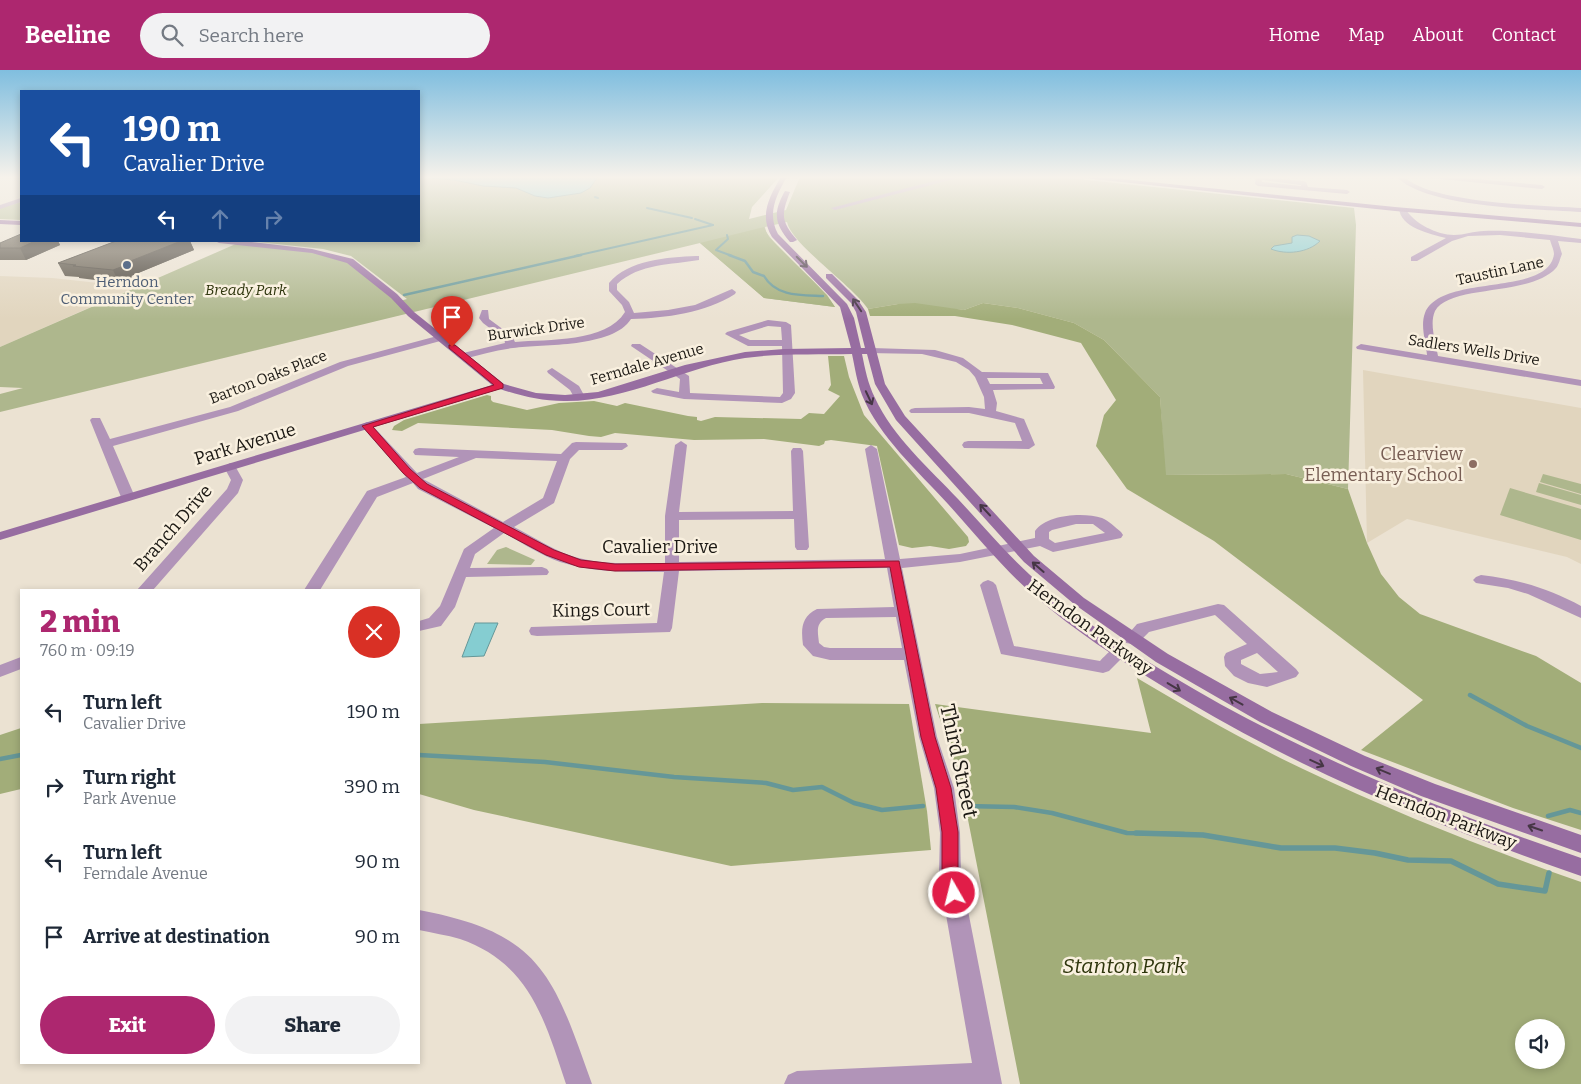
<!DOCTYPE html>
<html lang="en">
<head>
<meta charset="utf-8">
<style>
	body { margin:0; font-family:Bitter,serif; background:#f2f2f3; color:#1f2937; height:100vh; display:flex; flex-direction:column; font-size:19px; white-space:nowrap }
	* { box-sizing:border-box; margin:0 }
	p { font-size:16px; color:#747a83 }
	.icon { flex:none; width:28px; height:28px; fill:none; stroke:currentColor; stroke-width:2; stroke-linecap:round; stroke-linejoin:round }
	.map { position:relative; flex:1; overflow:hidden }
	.sheet { position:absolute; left:20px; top:519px; width:400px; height:475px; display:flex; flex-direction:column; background:#fff; border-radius:0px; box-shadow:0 2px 8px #0003 }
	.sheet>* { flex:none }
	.banner { position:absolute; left:20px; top:20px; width:400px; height:152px; border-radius:0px; box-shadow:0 2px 8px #0003; background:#1a4fa0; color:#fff; overflow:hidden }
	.tools { position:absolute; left:1515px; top:949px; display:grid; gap:10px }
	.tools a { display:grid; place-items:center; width:50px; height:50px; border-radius:50%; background:#fff; box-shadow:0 2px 8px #0003; font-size:25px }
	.pin { position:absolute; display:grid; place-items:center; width:42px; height:42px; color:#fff; margin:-51px -21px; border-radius:50% 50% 50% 0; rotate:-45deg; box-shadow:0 0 5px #0007 }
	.pin .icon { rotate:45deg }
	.me { position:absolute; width:55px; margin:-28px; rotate:352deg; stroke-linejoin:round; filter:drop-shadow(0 0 4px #0008) }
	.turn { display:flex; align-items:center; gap:18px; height:105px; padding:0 20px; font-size:22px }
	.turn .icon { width:65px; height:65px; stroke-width:2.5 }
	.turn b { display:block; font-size:35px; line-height:42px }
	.lanes { display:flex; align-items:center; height:48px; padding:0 20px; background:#0003; justify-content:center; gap:25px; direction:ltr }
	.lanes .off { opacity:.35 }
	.round { display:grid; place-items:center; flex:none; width:52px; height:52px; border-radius:26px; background:#f2f2f3 }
	.headline { display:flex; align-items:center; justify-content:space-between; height:85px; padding:0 20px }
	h1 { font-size:30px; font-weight:800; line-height:38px; color:#ad276f }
	.button { display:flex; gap:10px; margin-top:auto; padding:10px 20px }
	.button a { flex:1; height:58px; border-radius:30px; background:#ad276f; color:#fff; font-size:20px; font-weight:800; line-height:58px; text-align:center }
	.button a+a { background:#f2f2f3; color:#1f2937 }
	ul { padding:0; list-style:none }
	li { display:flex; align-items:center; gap:15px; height:75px; padding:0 20px }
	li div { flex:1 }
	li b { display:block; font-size:19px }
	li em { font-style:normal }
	header { display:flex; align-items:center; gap:30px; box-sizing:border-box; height:70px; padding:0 25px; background:#ad276f; color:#fff }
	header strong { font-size:24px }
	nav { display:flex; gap:28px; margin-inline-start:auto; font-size:18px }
	.search { width:350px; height:45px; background:#f2f2f3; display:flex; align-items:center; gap:12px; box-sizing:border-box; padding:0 18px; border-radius:28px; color:#747a83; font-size:19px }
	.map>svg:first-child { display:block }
	.built { fill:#e1d5be }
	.green { fill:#aeb78d }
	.forest { fill:#a2ad79; fill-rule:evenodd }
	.water { fill:#85cdd1; stroke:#659798 }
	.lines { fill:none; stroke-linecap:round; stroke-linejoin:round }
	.stream-far3 { stroke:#659798; stroke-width:2 }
	.stream-far2 { stroke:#659798; stroke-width:2.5 }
	.stream-far1 { stroke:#659798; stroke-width:4.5 }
	.stream { stroke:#659798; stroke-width:5.5 }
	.street { fill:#b194b8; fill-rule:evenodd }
	.secondary { fill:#976da1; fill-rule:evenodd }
	.wall { fill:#564f43 }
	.shaded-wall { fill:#464037 }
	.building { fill:#645c4e; stroke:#464037 }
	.oneway { stroke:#463645 }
	.route { fill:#e11d48; stroke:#92132f }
	.service-dot { fill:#5c6f8a; stroke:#f9f0df; stroke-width:2 }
	.education-dot { fill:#8d6e63; stroke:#f9f0df; stroke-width:2 }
	.labels { text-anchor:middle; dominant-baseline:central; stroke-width:5; stroke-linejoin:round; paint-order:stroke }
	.far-street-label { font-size:15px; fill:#1b1813; stroke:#f9f0df }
	.far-service-label { font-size:15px; fill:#4e5e75; stroke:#f9f0df }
	.far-park-label { font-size:15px; font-style:italic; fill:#2e350c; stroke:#f9f0df }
	.street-label { font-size:18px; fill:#1b1813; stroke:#f9f0df }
	.education-label { font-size:18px; fill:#785e54; stroke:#f9f0df; text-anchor:end }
	.near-street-label { font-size:21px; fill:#1b1813; stroke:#f9f0df }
	.near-park-label { font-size:21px; font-style:italic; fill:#2e350c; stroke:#f9f0df }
</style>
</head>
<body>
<header>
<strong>Beeline</strong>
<div class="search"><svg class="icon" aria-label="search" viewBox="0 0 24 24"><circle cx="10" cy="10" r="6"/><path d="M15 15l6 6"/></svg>Search here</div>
<nav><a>Home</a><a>Map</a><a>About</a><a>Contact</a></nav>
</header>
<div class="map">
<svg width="1581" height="1014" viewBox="0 0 1581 1014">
	<rect width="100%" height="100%" fill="#ebe2d2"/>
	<g class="built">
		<polygon points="0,206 52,208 136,217 0,277"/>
		<polygon points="1363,300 1581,338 1581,494 1567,487 1407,449 1367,473"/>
	</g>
	<g class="green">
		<path d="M419,107H779L752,137L749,149L786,140L800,107H1058L1354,138L1356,155L1348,419L1286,404L1165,405L1160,327L1104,270L1074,253L1018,238L983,233L964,240L898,234L868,239C851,214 792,175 787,152L765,157L766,162C786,190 817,209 835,237L764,228L700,173L0,342V324L23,318L0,317V277L238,173L300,179L343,189L400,231L407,229L351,186L323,179L250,171H419Z"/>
		<polygon points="21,132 21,150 0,149 0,138"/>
		<polygon points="1543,404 1581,414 1581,424 1540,412"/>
		<polygon points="1539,413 1581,425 1581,435 1536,422"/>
		<polygon points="1510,418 1581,439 1581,470 1500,445"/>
		<polygon points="506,477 535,490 531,495 487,494 497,480"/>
	</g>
	<g class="forest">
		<polygon points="764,157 769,167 827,225 835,237 764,228 700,173"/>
		<polygon points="915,233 964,240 983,233 1018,238 1074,253 1104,270 1160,327 1166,405 1286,404 1348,419 1367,473 1381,504 1399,527 1420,544 1536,586 1581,613 1581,760 1513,738 1361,680 1423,630 1214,471 1127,419 1096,376 1104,345 1116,330 1081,273 1012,255 955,246 870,246 868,239 898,234"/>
		<polygon points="828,286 844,286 849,307 864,345 968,467 969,472 966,476 949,479 930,476 912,478 899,475 877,376 831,370 825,371 824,374 819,376 764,369 694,370 615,363 601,367 589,366 552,360 418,353 402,361 392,360 394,356 404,350 487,325 491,326 491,330 493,332 527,340 559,333 594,331 617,336 625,333 688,346 697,347 697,350 701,351 715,347 801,349 809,343 824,344 840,326 828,320 831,315"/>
		<path d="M1137,608C1191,640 1246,672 1303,699C1393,742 1487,779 1581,812V1014H1020L960,709L935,634L1151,663ZM1524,958H1556V990H1524Z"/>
		<polygon points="762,633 909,634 927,741 931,780 731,796 474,740 419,724 419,654"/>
		<polygon points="21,658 21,719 0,724 0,665"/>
	</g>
	<g class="water">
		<polygon points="419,107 597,107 597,108 590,118 581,123 548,128 535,126 516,118 483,116 454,110"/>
		<path d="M1297,165L1309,166L1320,171C1308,183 1286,185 1271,179L1274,176L1292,173V167Z"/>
		<polygon points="475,553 498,553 484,586 462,587"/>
	</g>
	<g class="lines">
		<g class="stream-far3">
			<polyline points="595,127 598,128"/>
			<polyline points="647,138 692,148"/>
			<polyline points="695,149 713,155"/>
			<polyline points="727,165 728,169 716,180 732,186"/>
			<polyline points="575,186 713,155"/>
		</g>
		<g class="stream-far2">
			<path d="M729,185L745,191L753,202L764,206C776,227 802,225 823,226"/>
			<polyline points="404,225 581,185"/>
		</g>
		<g class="stream-far1">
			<polyline points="1470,625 1527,656 1581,678"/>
			<polyline points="419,685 545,692 674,707 766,713 793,720 822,717 854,733 882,740 923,736"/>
			<polyline points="0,689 21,685"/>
			<polyline points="964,736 1014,737 1052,743 1127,763 1184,764"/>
			<polyline points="1548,746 1570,740 1581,743"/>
		</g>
		<polyline class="stream" points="1136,763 1203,765 1281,778 1335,778 1375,783 1408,790 1451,791 1498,814 1545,821 1549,803"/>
		<g class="street">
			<polygon points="949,107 962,107 835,140 831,138"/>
			<path d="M1256,107L1304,111L1306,112L1308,117L1347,120L1350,122L1347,124L1258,116L1255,114ZM1262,110L1301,115V116L1262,112Z"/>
			<path d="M1397,107H1404C1434,134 1540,135 1581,138V142C1538,139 1426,138 1397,107Z"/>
			<polygon points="1421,107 1453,107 1542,115 1545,117 1542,119"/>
			<polygon points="21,128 21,132 0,139 0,135"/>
			<path d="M1399,138H1405C1413,153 1437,165 1454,165C1464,165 1474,161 1484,161C1517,160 1549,165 1581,169V173L1558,171L1562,184C1560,188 1559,195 1556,198C1530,227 1450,214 1435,241C1429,254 1436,273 1438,286L1581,310V316L1357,279L1356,277L1361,274L1427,285C1426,272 1420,256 1425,243C1441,203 1549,227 1554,184C1554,180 1551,174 1550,170L1500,165L1468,166L1452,171L1417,191H1411V187L1446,168C1431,164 1400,158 1399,138Z"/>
			<path d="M696,186H699V190C671,195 640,193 617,214V220L629,232L634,243L668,240L695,235L732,219L736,222L735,224C705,243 666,248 631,249C613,278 543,274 513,278C496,280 479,285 463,289L458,286L459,284L505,273L504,269L483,253L479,248L482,240H488L489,249L512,266L515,272C548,269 606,273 625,242L622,235L609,221V213C628,190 668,187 696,186Z"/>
			<path d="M768,250L786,252L791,255L795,323L791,329L782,333L684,329L653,323L651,321L657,318L679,322L680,309L631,276L632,274H640L689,306L690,323L780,327L783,323L782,276H748L725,264L727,262ZM768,256L781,257L782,270H750L739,265Z"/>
			<polygon points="441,265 444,266 444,270 348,296 238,341 113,376 135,427 128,431 121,427 90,350 92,348 100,348 110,369 230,337 340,292"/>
			<path d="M872,278L935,280L963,288L982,302L1048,303L1055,317L1054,319L993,320L997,333L996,341L1024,349L1035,375L1029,379L964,378L962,375L964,372L968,371H1022L1015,353L969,343H911L909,341L911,339L915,338L969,337L985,339L984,327L975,307L969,300L956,292L922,284L868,283L867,281ZM987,308H1040L1043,314H990Z"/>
			<polygon points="552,298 579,316 585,327 583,329 575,329 570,320 548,303 547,301"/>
			<path d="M367,352L371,354L417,403L459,387L415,385L413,382L415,379L419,378L561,384L572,373L576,372L626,373L628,376L622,380H579L570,389L554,433L514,457C532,466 550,478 569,485C600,496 633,493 665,493V446L675,375L681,371L687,375L679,442L793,441L791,381L793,378H801L803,381L809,477L807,480H797L795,477L794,449L679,450V492L885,489L865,379L871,375L877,379L900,489L960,484L1035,468V461C1047,444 1084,442 1102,448C1109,451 1115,457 1121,462L1123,465L1121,468L1053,482L1040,476L960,492L902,498L937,667L954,718L960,763L961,805L1002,1014H784L788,1005L797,1001L972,993L939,805L940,763L934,718L919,667L904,590H830L813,586L803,575C801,559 801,547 817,539L894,537L887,498L679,501L672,558L670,562L537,566L531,565L529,561L531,557L657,553L664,502C628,502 595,503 560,492C541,485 522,473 504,463L475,484L470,498L542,497L547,499L549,502L547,505L466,507L455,537L441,556L419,561V551L429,548L440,536L464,479L494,458L418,419L413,413L377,427L320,520H304L367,421L406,407L363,358L361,356L363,354ZM476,388L557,391L543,428L503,452L423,409ZM1076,454H1093L1105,463L1055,473L1049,469V462L1052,460ZM896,547L902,578H830L824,577L819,573C818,562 815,554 826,548Z"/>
			<polygon points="230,393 234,394 243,410 238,423 153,520 137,520 227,419 231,410 224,397"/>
			<path d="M1481,505C1517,509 1550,519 1581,536V548L1528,524L1508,518L1476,513L1473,510L1476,507Z"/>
			<path d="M988,510L993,512L996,515L1014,576L1100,591C1108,583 1114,575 1126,578L1128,582L1109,601L1103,603L1001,584L980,515L983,512Z"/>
			<path d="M1218,534L1224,535L1296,599L1299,603L1296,607L1267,617L1248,613L1234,606L1225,596L1224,587L1226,583L1247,574L1215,545L1149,562L1138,573L1132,574L1126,573L1124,569L1137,554ZM1257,583L1278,602L1260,604L1241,594V590Z"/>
			<polygon points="21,587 21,599 0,607 0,595"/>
			<path d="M419,840C542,863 553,905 592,1014H566C545,951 530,893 460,869C447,865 432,863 419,860Z"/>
		</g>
		<g class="secondary">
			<path d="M781,107H787C776,125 767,144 778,164L847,234L854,248L861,278H865L856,242L851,233L826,208V204H832L858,230L866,242L885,314L905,346L1034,486L1084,528L1168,584L1272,642L1365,686L1435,714L1581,765V783L1421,726L1351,696L1260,652L1156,592L1074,534L1024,492L896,350L875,314L867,284H862C865,299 868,314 875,328C893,367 929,398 958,429C987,460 1014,493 1047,520C1085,553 1128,580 1170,605C1299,683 1438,739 1581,788V806C1434,755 1291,697 1159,614C1117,588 1075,561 1037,528C1004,500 977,466 948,434C918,401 879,367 862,325C857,312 855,298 852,284C817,285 780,283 745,288C684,297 626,332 564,331C541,331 521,326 500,319L0,470V462L492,315L408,246L391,228L347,193L312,183L219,173L215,171H243L312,179L353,189L397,224L414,242L504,314L536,323L565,325L598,322L685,295L745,282L784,279L851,278L840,237L772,167C759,146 769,127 781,107Z"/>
			<polygon points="1075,107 1102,107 1395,137 1581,153 1581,157 1395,141"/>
			<path d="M785,121L790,122C781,145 781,151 797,170L793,172H790C774,153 773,142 785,121Z"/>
			<polygon points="0,150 21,151 21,155 0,154"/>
		</g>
	</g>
	<g class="wall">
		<polygon points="21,171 58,171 60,175 26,190 0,190 0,173"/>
		<polygon points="116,171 190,171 194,180 131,206 132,207 119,213 79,208 79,207 65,206 58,193"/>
	</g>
	<g class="shaded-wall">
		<polygon points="35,171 58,171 60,175 26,190 20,178"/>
		<polygon points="181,171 190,171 194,180 131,206 132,207 119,213 113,200 123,194"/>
	</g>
	<g class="building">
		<polygon points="21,164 21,171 35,171 20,178 0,178 0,173"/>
		<polygon points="116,171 181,171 123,194 126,195 113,200 73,196 76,195 58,193"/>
	</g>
	<defs><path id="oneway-shaft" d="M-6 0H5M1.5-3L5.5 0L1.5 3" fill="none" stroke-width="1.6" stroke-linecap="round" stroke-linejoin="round" transform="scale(1.25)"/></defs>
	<g class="oneway">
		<use href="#oneway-shaft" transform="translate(802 192) rotate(45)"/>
		<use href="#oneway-shaft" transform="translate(857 235) rotate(-124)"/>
		<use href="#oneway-shaft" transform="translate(869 328) rotate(65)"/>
		<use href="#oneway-shaft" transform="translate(985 440) rotate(-133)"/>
		<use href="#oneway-shaft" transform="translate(1038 497) rotate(-139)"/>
		<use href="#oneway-shaft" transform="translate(1174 617) rotate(31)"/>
		<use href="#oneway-shaft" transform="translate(1236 631) rotate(-151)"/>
		<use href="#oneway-shaft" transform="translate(1317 693) rotate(25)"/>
		<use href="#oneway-shaft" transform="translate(1383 701) rotate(-157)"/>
		<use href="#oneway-shaft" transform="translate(1535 758) rotate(-161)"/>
	</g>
	<linearGradient id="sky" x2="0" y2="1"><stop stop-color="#80bedf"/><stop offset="0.43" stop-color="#f6f2eb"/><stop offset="1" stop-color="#f6f2eb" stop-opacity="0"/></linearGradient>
	<rect width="1581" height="249" fill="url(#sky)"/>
	<polygon class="route" points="449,275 455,275 503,314 503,318 373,357 410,399 427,414 554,480 581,490 615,494 899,491 935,667 951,718 958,762 958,805 962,823 959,828 954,830 948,828 942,805 942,762 936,718 921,667 890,497 615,501 579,497 546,485 420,418 403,403 362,356 494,315 449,278"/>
	<circle class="service-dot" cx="127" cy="195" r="5"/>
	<circle class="education-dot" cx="1473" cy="394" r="5"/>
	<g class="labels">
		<g class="far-street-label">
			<text transform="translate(1500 201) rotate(-12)">Taustin Lane</text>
			<text transform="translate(536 259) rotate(-8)">Burwick Drive</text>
			<text transform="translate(1474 280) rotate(9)">Sadlers Wells Drive</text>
			<text transform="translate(647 294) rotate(-16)">Ferndale Avenue</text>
			<text transform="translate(268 307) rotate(-21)">Barton Oaks Place</text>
		</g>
		<g class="far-service-label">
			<text x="127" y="212">Herndon<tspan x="127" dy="17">Community Center</tspan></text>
		</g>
		<g class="far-park-label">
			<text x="246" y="220">Bready Park</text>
		</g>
		<g class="street-label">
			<text transform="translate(245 374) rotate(-17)">Park Avenue</text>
			<text transform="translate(173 458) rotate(-49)">Branch Drive</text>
			<text x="660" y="477">Cavalier Drive</text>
			<text transform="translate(601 540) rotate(-1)">Kings Court</text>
			<text transform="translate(1090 557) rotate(36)">Herndon Parkway</text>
			<text transform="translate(1446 747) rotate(21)">Herndon Parkway</text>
		</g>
		<g class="education-label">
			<text x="1463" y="384">Clearview<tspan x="1463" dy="21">Elementary School</tspan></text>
		</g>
		<g class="near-street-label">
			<text transform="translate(959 691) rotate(78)">Third Street</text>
		</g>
		<g class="near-park-label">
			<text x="1124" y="896">Stanton Park</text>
		</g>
	</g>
</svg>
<div class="tools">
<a><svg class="icon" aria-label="sound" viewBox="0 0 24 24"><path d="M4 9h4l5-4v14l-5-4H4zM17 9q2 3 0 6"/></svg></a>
</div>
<div class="pin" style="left:452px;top:277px;background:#d93025"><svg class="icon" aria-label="arrive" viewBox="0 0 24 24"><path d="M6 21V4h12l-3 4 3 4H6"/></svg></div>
<svg class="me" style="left:954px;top:823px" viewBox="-20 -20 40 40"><circle r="17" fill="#e11d48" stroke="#fff" stroke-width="3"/><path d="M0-11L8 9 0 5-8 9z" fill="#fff"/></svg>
<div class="banner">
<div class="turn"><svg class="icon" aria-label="left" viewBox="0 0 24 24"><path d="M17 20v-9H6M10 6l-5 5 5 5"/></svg><div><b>190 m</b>Cavalier Drive</div></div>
<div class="lanes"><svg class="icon" aria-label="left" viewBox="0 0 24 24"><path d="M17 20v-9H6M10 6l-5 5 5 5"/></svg><svg class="icon off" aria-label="ahead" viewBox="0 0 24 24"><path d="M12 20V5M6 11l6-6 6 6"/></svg><svg class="icon off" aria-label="right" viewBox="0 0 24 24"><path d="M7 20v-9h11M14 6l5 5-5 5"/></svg></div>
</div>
<section class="sheet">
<div class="headline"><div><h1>2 min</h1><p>760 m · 09:19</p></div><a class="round" style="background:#d93025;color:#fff"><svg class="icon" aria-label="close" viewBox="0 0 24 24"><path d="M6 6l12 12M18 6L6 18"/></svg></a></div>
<ul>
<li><svg class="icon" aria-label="left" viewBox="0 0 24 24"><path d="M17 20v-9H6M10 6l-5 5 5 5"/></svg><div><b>Turn left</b><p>Cavalier Drive</p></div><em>190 m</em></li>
<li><svg class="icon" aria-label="right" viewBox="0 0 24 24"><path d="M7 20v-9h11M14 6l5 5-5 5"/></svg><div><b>Turn right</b><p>Park Avenue</p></div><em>390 m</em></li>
<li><svg class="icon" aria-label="left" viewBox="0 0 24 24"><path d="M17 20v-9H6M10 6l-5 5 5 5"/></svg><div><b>Turn left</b><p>Ferndale Avenue</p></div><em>90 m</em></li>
<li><svg class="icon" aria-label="arrive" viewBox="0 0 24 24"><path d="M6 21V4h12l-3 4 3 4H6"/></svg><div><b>Arrive at destination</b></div><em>90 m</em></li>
</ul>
<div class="button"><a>Exit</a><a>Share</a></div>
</section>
</div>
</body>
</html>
